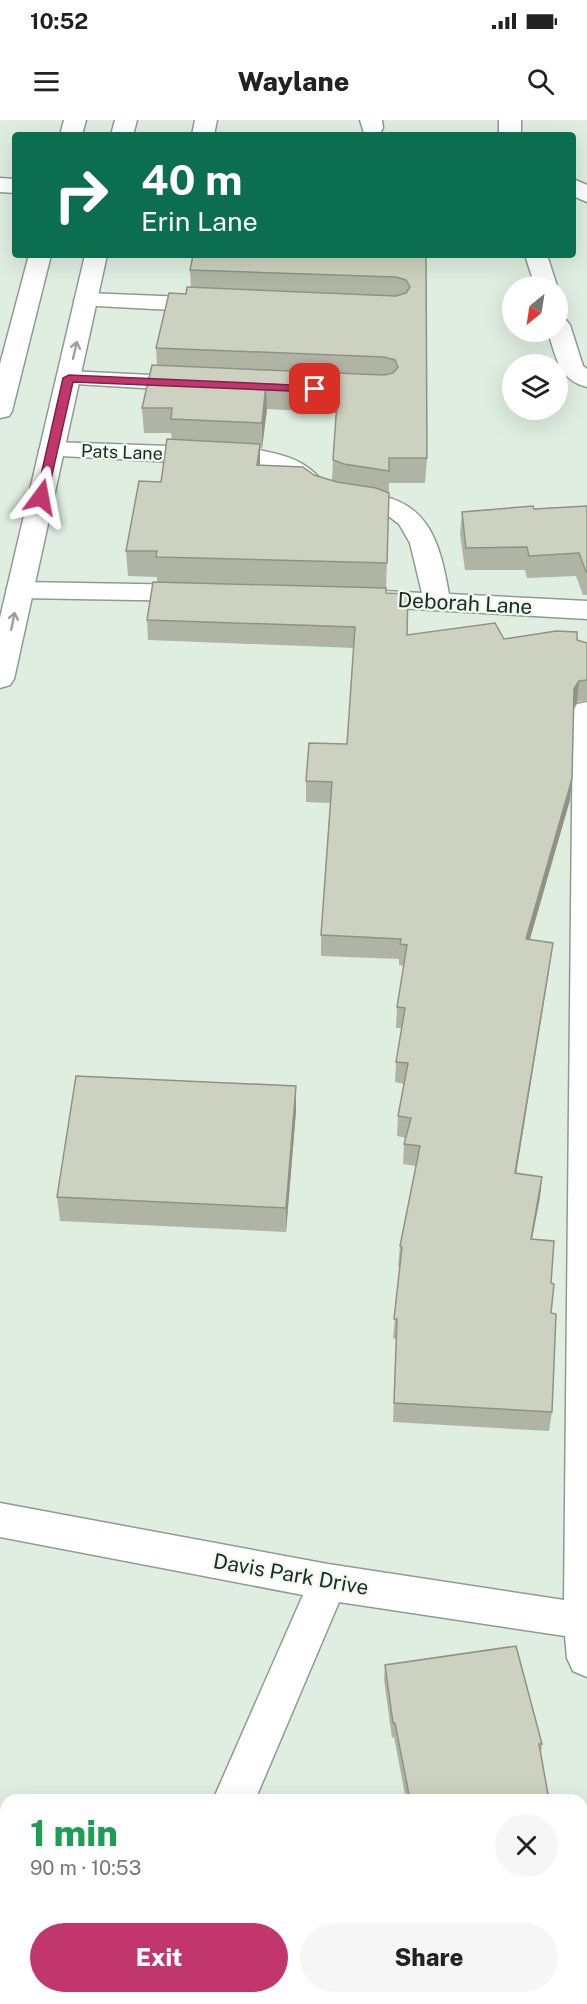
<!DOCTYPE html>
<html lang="en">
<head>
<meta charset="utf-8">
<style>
	body { margin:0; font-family:"Public Sans",sans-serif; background:#f6f6f6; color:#222; height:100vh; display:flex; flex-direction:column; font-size:22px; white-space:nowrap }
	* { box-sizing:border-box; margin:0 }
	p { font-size:20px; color:#767676 }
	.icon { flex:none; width:33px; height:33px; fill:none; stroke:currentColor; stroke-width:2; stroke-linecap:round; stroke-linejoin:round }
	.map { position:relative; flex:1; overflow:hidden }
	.panel { position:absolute; left:0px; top:1674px; width:588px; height:210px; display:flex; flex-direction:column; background:#fff; border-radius:18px 18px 0 0; box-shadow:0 6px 24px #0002 }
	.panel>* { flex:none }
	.top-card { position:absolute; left:12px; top:12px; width:564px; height:126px; border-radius:6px; box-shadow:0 6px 24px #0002; background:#0b6e4f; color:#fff; overflow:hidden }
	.needle { width:39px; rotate:210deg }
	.buttons { position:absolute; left:502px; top:156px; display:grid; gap:12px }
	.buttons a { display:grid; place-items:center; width:66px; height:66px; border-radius:50%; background:#fff; box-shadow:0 6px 24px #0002; font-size:30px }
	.pin { position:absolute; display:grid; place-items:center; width:51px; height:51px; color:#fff; margin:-26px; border-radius:12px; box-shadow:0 3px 9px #0006 }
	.me { position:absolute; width:66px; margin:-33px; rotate:13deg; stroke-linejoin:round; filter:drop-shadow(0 0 4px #0008) }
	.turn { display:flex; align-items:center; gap:21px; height:126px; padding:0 30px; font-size:27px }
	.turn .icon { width:78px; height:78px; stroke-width:2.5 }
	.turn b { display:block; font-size:42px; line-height:51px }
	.round { display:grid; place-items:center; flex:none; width:63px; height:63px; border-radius:32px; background:#f6f6f6 }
	.summary { display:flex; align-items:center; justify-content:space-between; height:102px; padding:0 30px }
	h1 { font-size:36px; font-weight:800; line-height:45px; color:#1e9e55 }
	.cta { display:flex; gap:12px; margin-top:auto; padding:12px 30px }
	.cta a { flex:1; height:69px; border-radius:36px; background:#c1366c; color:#fff; font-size:24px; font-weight:800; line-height:69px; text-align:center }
	.cta a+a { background:#f6f6f6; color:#222 }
	.status { display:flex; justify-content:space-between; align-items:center; height:42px; padding:0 30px; background:#fff; direction:ltr }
	.status svg { height:16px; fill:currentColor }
	header { display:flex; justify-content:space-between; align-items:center; height:78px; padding:0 30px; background:#fff; font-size:27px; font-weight:800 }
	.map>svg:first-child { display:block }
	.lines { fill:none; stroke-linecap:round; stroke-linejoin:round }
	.minor-casing { stroke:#8e9c8f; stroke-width:3 }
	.major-casing { stroke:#8e9c8f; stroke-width:3 }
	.minor { fill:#fff; fill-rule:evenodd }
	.major { fill:#fff; fill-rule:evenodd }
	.wall { fill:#b0b4a4; fill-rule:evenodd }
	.shaded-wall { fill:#909286 }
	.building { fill:#cdd1bf; stroke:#909286; stroke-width:1.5 }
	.oneway { stroke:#9c9f9c }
	.route { fill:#c1366c; stroke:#7d2346; stroke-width:1.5 }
	.labels { text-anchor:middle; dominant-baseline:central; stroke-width:4.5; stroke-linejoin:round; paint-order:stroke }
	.far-street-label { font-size:18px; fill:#242924; stroke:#ecfbed }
	.street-label { font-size:21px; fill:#242924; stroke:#ecfbed }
</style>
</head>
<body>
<div class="status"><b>10:52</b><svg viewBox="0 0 49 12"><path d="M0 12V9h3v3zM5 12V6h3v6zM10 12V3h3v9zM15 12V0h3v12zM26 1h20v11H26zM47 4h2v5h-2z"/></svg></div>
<header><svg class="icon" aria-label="menu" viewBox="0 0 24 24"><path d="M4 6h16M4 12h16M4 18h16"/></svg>Waylane<svg class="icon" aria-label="search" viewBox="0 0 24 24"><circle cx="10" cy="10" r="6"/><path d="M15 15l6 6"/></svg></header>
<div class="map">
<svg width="587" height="1884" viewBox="0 0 587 1884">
	<rect width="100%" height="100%" fill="#dfeee0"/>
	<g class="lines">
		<g class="minor-casing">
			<g id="minor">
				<polygon points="195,0 217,0 214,15 192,15"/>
				<polygon points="360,0 382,0 383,8 380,13 372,14 364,13"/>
				<rect x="499" y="0" width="22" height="15"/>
				<polygon points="0,58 15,59 15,73 0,72"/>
				<polygon points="573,59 587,65 587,82 573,76"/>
				<polygon points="525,135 547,135 557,166 535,166"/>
				<polygon points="86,173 210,178 218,180 222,185 218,190 210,192 78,185 74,180 78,175"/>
				<path d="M558,198L566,200L570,205L583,246L587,249V267C558,260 556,236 548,212H558Z"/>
				<polygon points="68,251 193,257 202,259 205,264 202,269 193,271 59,263 56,258 59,253"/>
				<path d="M52,322L255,329C273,333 292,336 307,347C316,353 322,362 332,367C347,375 365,373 381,376C432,386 441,430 449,474L587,481V499L363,486L353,484L349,478L353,472L363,470L422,473L410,423L399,404L387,395L376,391L337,385L314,378L289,357L265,347L43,335L39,330L43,325Z"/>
				<polygon points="20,462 195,465 205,467 209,473 205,479 195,481 20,478 10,476 6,470 10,464"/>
				<polygon points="587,582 587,1557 573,1551 567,1538 565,1516 339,1482 255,1680 213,1680 303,1475 0,1417 0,1383 328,1444 564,1480 573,591 577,584"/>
				<rect x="0" y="1782" width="6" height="44"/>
				<rect x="138" y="1878" width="44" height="6"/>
			</g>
		</g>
		<g class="major-casing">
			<g id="major">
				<polygon points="64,0 86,0 82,15 60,15"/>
				<polygon points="115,0 137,0 133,15 111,15"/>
				<polygon points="29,135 51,135 12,291 9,296 0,298 0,244"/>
				<polygon points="85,135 107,135 14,559 10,565 0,568 0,498"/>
			</g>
		</g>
		<use href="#minor" class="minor"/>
		<use href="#major" class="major"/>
	</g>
	<g class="wall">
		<path d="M426,135L427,338L425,363H389L386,473L407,515L504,519L577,520L587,523V580L577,582L573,587L570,680L529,820L553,823L550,844L516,1053L542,1057L540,1077L532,1119L551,1163L552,1292L549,1311L393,1302L396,1219L393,1218L400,1146H398L400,1126L416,1046L403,1044L404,1024L406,1018L397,1016L398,996L404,964L395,962L396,942L402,908H396L397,887L404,846L399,845V839L321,836V815L330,683L306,682V661L347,624L354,528L148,520L147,500L157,462V457L128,456L126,431L161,362L172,319L171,313H144L142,288L157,245L156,228L186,174L191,167L190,150ZM267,289L336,293L333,340L332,361L314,355L260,345V328H262Z"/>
		<polygon points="587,386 587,475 583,475 576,456 527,458 525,450 465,450 460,414 462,392"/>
		<polygon points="296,991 286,1112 60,1101 57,1077"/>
		<polygon points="385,1545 542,1624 541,1633 549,1680 406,1680 394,1617 392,1618 384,1560"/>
		<polygon points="346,1878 555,1878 556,1882 556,1884 346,1884"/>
	</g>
	<g class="shaded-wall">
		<polygon points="266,264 267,289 262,328 262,303"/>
		<polygon points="260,324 260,349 257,345"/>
		<polygon points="579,561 577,582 571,590 574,569"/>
		<polygon points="572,659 570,680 524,840 526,819"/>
		<polygon points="553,823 550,844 513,1073 515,1053"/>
		<polygon points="296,966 296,991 286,1112 286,1088"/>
		<polygon points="542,1057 540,1077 528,1139 531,1119"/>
	</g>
	<g class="building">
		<polygon points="193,135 426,135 427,338 389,338 389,351 344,344 333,340 338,268 266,264 262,303 171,299 172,288 142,288 152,245 384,255 393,253 398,247 395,240 384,237 156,228 169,173 186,174 187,167 396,176 406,173 410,167 406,160 396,157 190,150"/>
		<polygon points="167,319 260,324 257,345 303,347 314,355 337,362 376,368 389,373 387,443 156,437 157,431 126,431 139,361 161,362"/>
		<polygon points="533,386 534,389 587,386 587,452 586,452 579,433 529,436 527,427 466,428 462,392"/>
		<polygon points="153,462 386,468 386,473 408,474 407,515 495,503 504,519 556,511 577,512 577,520 587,523 587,560 579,561 574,569 572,659 526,819 553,823 515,1053 542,1057 531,1119 554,1121 551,1163 554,1164 551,1193 556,1194 552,1292 394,1283 397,1199 394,1199 402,1127 400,1126 420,1026 404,1024 411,998 398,996 408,943 396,942 405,888 397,887 407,825 400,824 401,819 321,815 332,662 306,661 309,623 347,624 355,507 147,500"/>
		<polygon points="76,956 296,966 286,1088 57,1077"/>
		<polygon points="516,1526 542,1624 539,1624 549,1680 410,1680 395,1603 393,1603 385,1545"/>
		<polygon points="348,1878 555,1878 556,1882 548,1884 348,1884"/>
	</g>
	<defs><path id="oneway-shaft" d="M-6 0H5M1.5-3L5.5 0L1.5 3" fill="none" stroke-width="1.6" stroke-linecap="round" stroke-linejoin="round" transform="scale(1.5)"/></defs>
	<g class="oneway">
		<use href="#oneway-shaft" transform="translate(75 230) rotate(-77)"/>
		<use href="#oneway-shaft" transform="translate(13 501) rotate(-78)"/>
	</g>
	<polygon class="route" points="69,255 315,266 320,269 315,272 73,262 47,377 41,380 36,377 63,258"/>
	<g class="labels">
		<g class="far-street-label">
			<text transform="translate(122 332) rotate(2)">Pats Lane</text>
		</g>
		<g class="street-label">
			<text transform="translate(465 483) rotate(3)">Deborah Lane</text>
			<text transform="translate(291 1454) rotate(10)">Davis Park Drive</text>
		</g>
	</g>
</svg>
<div class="buttons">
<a><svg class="needle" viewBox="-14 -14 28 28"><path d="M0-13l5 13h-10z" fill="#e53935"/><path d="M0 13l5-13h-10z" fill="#767676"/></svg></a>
<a><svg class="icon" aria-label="layers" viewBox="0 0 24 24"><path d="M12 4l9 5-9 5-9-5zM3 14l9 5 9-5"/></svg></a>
</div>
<div class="pin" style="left:315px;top:269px;background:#d93025"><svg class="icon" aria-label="arrive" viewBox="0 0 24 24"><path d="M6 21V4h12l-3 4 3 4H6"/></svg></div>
<svg class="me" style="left:41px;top:377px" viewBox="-20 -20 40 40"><path d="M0-17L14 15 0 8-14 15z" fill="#c1366c" stroke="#fff" stroke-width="4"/></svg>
<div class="top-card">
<div class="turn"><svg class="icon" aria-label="right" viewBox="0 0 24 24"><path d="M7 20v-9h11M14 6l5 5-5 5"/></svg><div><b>40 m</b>Erin Lane</div></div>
</div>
<section class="panel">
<div class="summary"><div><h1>1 min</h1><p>90 m · 10:53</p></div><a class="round"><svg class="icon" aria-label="close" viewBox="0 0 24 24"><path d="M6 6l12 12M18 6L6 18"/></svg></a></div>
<div class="cta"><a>Exit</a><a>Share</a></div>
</section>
</div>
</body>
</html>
